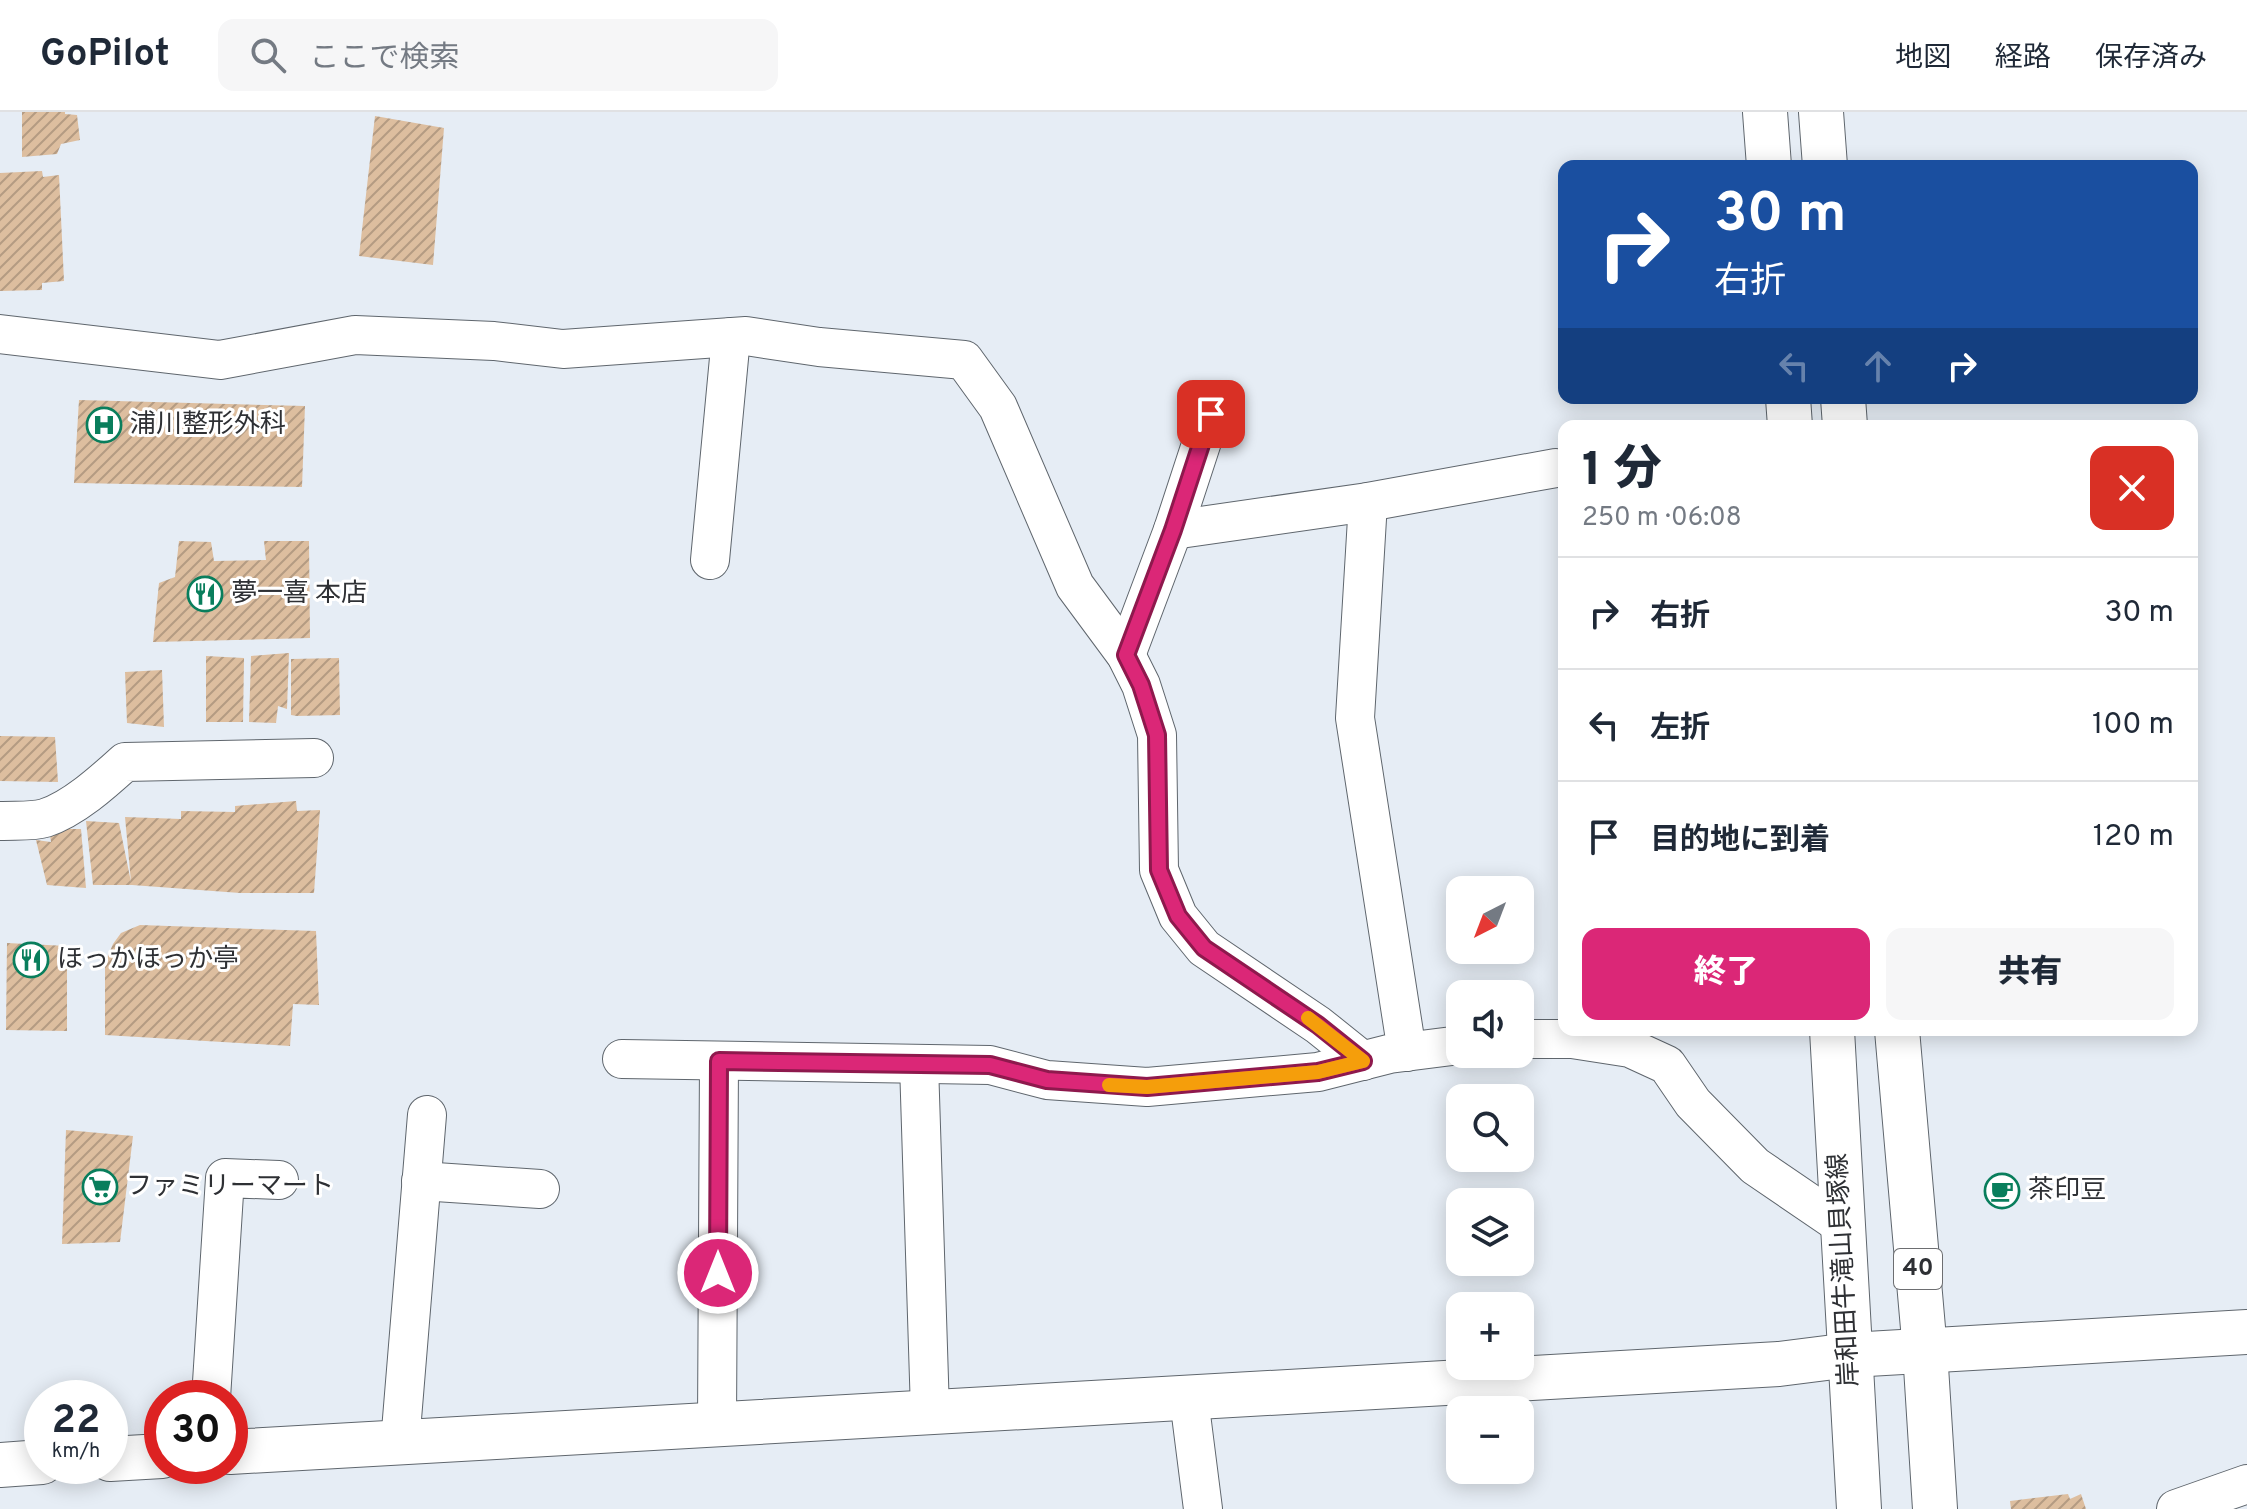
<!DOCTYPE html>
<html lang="ja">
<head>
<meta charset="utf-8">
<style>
	body { margin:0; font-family:Overpass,"Noto Sans JP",sans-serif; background:#f6f6f7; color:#1f2937; height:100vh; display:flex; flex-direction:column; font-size:30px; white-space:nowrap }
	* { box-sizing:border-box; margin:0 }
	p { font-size:26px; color:#747a83 }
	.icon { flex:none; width:44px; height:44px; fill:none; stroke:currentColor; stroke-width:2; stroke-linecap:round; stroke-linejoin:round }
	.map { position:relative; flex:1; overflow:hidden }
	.details { position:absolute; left:1558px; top:308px; width:640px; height:616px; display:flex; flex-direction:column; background:#fff; border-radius:16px; box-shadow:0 4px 20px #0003 }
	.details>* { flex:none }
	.top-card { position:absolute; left:1558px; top:48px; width:640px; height:244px; border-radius:16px; box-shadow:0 4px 20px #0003; background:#1a4fa0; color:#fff; overflow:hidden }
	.needle { width:52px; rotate:222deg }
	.fabs { position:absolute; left:1446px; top:764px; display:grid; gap:16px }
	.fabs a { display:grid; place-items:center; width:88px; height:88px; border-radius:16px; background:#fff; box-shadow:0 4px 20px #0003; font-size:40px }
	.speed { position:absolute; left:24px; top:1268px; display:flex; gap:16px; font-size:40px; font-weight:700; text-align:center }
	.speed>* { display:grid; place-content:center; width:104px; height:104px; border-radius:50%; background:#fff; box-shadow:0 4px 20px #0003; line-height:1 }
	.speed small { font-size:20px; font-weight:400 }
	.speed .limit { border:12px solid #d22; background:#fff; color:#111 }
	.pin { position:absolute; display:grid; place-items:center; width:68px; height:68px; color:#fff; margin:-34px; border-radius:16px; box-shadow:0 4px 12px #0006 }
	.me { position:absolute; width:88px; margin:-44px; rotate:0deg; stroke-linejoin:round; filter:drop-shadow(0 0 6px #0008) }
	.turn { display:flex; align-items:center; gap:28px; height:168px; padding:0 24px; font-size:36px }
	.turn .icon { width:104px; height:104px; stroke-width:2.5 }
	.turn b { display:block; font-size:56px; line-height:68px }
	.lanes { display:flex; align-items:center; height:76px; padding:0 24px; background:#0003; justify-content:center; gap:40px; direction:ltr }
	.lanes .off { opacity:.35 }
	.round { display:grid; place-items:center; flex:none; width:84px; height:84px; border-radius:16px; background:#f6f6f7 }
	.overview { display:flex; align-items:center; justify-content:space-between; height:136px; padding:0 24px }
	h1 { font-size:48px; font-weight:800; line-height:60px }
	.primary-button { display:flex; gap:16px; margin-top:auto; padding:16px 24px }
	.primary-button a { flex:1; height:92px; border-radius:16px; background:#db2777; color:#fff; font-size:32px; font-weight:800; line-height:92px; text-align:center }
	.primary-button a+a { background:#f6f6f7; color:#1f2937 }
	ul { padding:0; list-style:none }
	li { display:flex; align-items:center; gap:24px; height:112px; padding:0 24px; border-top:2px solid #e0e1e3 }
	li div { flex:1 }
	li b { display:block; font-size:30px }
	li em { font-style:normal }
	header { display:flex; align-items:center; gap:48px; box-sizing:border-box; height:112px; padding:0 40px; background:#fff; border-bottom:2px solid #e0e1e3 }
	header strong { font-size:38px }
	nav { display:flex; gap:44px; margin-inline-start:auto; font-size:28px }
	.search { width:560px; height:72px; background:#f6f6f7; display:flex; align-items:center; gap:20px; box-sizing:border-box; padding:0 28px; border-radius:16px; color:#747a83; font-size:30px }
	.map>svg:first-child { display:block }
	.building { fill:url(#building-hatch) }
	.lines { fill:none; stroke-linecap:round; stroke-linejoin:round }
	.street-casing { stroke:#5f666d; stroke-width:40 }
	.secondary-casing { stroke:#5f666d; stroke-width:46 }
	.primary-casing { stroke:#5f666d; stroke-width:46 }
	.street { stroke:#fff; stroke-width:38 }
	.secondary { stroke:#fff; stroke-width:44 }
	.primary { stroke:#fff; stroke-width:44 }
	.route-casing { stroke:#8e194d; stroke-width:20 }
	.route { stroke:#db2777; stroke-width:14 }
	.slow { stroke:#f59e0b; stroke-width:14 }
	.labels { text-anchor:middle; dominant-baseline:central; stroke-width:6; stroke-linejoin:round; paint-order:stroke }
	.shield { fill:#fff; stroke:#6d6e71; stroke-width:2 }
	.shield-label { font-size:24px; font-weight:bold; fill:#2e3034 }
	.poi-label { font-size:26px; fill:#2e3034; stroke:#fff; text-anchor:start }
	.street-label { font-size:26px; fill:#2e3034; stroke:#fff }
</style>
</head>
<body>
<header>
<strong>GoPilot</strong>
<div class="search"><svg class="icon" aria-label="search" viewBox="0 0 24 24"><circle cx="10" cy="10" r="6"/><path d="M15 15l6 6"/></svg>ここで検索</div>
<nav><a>地図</a><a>経路</a><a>保存済み</a></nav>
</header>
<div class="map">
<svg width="2247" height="1397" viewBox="0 0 2247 1397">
	<defs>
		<pattern id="building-hatch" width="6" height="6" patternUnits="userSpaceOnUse" patternTransform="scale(2)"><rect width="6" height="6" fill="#ddbe9f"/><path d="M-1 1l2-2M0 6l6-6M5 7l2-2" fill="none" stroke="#b49b82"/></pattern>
	</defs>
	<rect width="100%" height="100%" fill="#e6edf5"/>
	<g class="building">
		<polygon points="22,0 65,0 65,2 77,3 80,28 61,32 57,42 22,45"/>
		<polygon points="375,4 444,16 433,153 359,144"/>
		<polygon points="42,59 43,65 59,63 64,169 42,171 42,178 0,179 0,61"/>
		<polygon points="79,288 305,294 302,375 74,371"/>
		<polygon points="179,429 211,430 214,449 266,448 264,429 309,429 310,526 153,530 159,471 175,465"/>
		<polygon points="289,541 287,597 278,594 276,611 249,610 251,544"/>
		<polygon points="206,544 244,546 243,610 206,610"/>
		<polygon points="339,546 340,603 297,604 291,603 291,547"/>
		<polygon points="162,558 164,615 127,611 125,560"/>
		<polygon points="0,624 55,625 58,670 0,669"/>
		<polygon points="296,689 297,699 320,698 314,781 240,781 132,773 93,773 86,709 119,711 131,770 125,705 181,707 181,699 235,700 235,694"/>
		<polygon points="49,717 81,717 86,776 47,773 36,728 51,730"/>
		<polygon points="140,813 316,819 319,893 293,892 290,934 105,923 105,851 113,832 121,821"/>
		<polygon points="7,831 67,834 67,919 6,918"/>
		<polygon points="66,1018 133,1024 120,1130 62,1132"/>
		<polygon points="2068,1382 2070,1387 2081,1382 2086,1397 2011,1397 2010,1389"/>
	</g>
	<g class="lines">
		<g class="street-casing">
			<g id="street">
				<polyline points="0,222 220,248 355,223 494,229 563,237 746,224 819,235 964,248 998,295 1075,474 1126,543 1141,573 1157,623 1159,758 1178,804 1204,836 1318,913 1363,949"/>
				<polyline points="1368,390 1355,606 1407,940"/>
				<polyline points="1173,418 1368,390 1556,356"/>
				<polyline points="710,448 731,225"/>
				<polyline points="1126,543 1173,418 1211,302"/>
				<path d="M0,709C14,708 32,710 45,706C73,697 103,670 125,650L314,646"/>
				<polyline points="1520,927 1572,927 1630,936 1667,953 1693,991 1755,1054 1843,1114"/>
				<polyline points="622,947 990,953 1047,968 1147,975 1318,960 1389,942 1460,933"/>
				<polyline points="919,952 930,1299"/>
				<polyline points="421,1069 540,1077"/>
				<polyline points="211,1286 225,1066 279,1068"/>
				<polyline points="1189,1287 1203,1397"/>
				<polyline points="717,1312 719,949"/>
				<polyline points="400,1331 427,1003"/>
				<polyline points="2176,1397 2247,1372"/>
			</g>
		</g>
		<g class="secondary-casing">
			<g id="secondary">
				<polyline points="230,1340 1779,1252 1850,1243 2247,1220"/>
				<polyline points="110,1347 162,1344"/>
				<polyline points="0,1353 42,1350"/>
			</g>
		</g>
		<g class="primary-casing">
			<g id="primary">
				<polyline points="1765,0 1769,54"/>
				<polyline points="1821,0 1825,54"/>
				<polyline points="1788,286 1790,314"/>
				<polyline points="1843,286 1845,314"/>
				<polyline points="1832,918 1859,1397"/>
				<polyline points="1897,918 1925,1239 1935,1397"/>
			</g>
		</g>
		<use href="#street" class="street"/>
		<use href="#secondary" class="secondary"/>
		<use href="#primary" class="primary"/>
	</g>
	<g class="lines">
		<g class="route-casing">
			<polyline id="route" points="718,1161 719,949 990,953 1047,968 1147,975 1318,960 1363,949 1318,913 1204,836 1178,804 1159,758 1157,623 1141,573 1126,543 1173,418 1211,302"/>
		</g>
		<use href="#route" class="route"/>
		<polyline class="slow" points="1109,973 1147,975 1318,960 1363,949 1308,906"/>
	</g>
	<defs>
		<g id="hospital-ring" transform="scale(1.8)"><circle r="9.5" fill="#fff" stroke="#097e5c" stroke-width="1.5"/><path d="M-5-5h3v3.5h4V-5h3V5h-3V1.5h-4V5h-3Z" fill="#097e5c"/></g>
		<g id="restaurant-ring" transform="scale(1.8)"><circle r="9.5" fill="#fff" stroke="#097e5c" stroke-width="1.5"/><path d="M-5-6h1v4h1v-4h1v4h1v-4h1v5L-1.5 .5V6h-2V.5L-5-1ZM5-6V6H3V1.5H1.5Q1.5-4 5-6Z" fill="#097e5c"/></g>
		<g id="supermarket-ring" transform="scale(1.8)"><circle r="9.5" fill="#fff" stroke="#097e5c" stroke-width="1.5"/><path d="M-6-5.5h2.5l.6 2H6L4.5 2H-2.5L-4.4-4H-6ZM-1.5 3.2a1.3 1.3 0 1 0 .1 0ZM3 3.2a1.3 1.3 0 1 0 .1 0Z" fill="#097e5c"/></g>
		<g id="cafe-ring" transform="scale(1.8)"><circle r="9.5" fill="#fff" stroke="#097e5c" stroke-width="1.5"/><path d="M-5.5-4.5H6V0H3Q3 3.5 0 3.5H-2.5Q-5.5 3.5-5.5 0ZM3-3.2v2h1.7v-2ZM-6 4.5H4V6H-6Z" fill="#097e5c"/></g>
	</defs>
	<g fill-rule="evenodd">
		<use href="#hospital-ring" x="104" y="313"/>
		<use href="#restaurant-ring" x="205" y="482"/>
		<use href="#restaurant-ring" x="31" y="848"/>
		<use href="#supermarket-ring" x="100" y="1075"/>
		<use href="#cafe-ring" x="2002" y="1079"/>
	</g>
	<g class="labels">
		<rect class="shield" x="1894" y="1137" width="48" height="40" rx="6"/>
		<g class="shield-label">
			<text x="1918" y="1157">40</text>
		</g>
		<g class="poi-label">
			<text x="130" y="313">浦川整形外科</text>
			<text x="231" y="482">夢一喜 本店</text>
			<text x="57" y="848">ほっかほっか亭</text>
			<text x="126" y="1075">ファミリーマート</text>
			<text x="2028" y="1079">茶印豆</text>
		</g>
		<g class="street-label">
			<text transform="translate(1845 1158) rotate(-93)">岸和田牛滝山貝塚線</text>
		</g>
	</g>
</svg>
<div class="fabs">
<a><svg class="needle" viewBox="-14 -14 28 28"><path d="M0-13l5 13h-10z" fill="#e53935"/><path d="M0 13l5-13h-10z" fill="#747a83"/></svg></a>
<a><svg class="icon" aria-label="sound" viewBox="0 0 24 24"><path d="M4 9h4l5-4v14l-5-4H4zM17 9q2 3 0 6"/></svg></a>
<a><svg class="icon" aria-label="search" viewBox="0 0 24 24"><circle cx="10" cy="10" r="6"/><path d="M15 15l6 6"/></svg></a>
<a><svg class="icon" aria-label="layers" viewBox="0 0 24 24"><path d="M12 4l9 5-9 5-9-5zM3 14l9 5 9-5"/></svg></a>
<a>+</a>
<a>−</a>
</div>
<div class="speed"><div>22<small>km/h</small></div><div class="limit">30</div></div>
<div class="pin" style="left:1211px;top:302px;background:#d93025"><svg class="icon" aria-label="arrive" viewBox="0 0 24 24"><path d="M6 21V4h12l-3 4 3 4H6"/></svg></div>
<svg class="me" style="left:718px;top:1161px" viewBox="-20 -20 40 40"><circle r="17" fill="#db2777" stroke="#fff" stroke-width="3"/><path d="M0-11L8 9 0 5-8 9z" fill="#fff"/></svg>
<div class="top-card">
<div class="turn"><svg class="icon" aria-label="right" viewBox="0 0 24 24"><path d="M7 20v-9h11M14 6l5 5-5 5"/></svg><div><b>30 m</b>右折</div></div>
<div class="lanes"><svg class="icon off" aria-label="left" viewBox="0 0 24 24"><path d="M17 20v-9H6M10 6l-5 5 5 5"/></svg><svg class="icon off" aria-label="ahead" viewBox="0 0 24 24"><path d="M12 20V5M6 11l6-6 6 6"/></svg><svg class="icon" aria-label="right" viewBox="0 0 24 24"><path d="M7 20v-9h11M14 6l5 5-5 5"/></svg></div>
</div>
<section class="details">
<div class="overview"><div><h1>1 分</h1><p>250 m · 06:08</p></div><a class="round" style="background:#d93025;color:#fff"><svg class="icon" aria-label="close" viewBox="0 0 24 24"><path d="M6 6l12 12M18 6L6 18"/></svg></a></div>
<ul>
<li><svg class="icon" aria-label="right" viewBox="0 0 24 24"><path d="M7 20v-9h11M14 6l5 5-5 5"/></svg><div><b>右折</b></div><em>30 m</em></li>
<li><svg class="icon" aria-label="left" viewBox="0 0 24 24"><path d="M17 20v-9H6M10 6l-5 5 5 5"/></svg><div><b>左折</b></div><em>100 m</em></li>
<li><svg class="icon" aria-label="arrive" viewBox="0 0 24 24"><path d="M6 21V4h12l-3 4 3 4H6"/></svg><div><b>目的地に到着</b></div><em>120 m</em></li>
</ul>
<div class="primary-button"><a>終了</a><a>共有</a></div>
</section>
</div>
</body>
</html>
